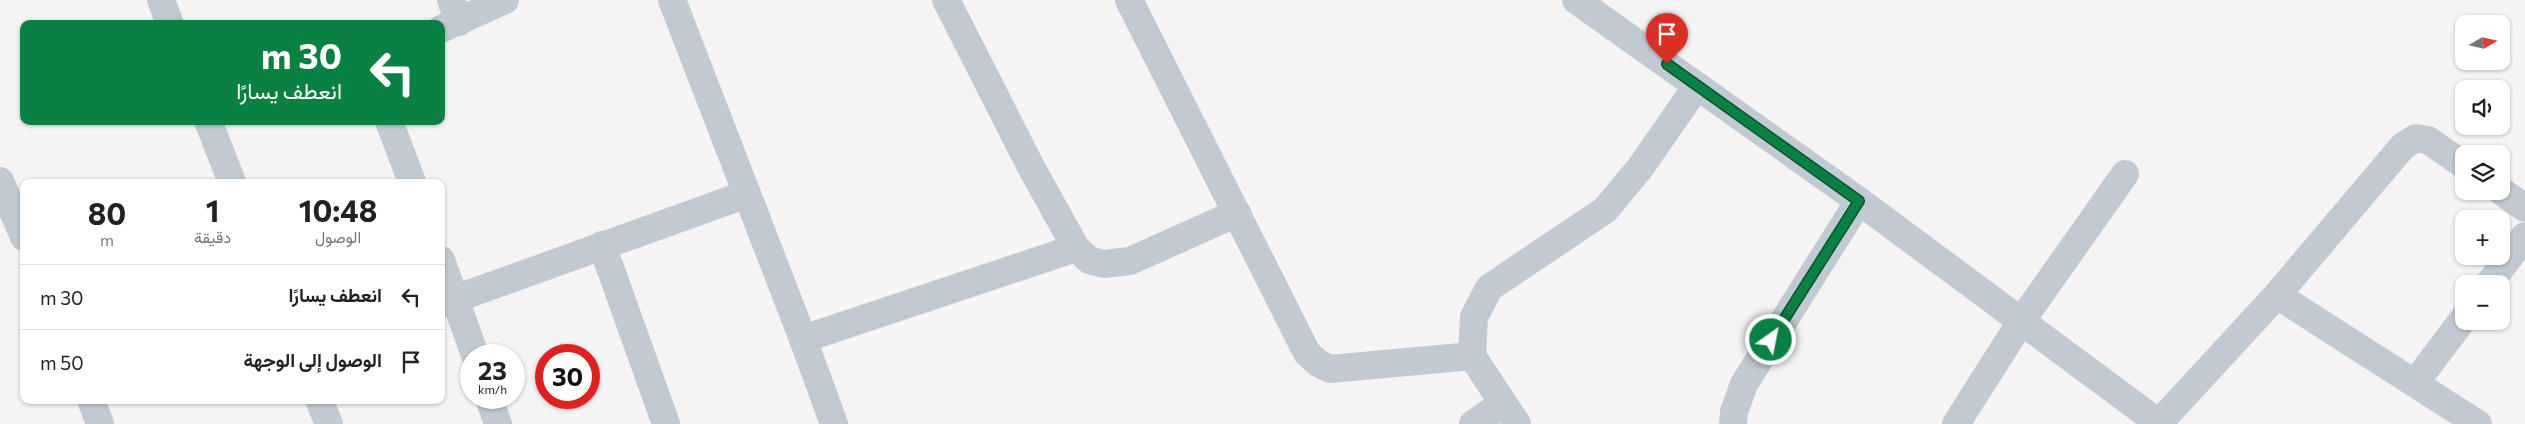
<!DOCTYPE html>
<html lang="ar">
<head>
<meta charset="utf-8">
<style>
	body { margin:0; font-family:Commissioner,Vazirmatn,sans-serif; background:#f2f2f2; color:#222; direction:rtl; height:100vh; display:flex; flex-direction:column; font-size:19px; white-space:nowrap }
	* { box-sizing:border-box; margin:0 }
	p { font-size:16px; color:#767676 }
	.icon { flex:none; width:28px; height:28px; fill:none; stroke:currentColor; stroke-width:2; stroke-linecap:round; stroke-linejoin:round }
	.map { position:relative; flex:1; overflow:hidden; direction:ltr }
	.sheet { position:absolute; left:20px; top:179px; width:425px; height:225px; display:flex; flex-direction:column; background:#fff; border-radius:10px; box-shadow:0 1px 4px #0004; direction:rtl }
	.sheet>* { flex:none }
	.top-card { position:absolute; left:20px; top:20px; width:425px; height:105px; border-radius:10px; box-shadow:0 1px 4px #0004; direction:rtl; background:#0b8043; color:#fff; overflow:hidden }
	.needle { width:32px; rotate:81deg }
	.buttons { position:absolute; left:2455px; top:15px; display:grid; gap:10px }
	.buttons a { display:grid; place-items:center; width:55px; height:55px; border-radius:10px; background:#fff; box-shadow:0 1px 4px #0004; font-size:25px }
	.speed { position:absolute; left:460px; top:344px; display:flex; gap:10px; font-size:25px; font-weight:700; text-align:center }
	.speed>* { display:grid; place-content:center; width:65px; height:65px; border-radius:50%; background:#fff; box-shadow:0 1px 4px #0004; line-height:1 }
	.speed small { font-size:12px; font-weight:400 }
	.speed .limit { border:8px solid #d22; background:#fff; color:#111 }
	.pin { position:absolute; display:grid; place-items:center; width:42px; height:42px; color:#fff; margin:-51px -21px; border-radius:50% 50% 50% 0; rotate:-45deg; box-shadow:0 0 5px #0007 }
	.pin .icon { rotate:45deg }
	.me { position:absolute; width:55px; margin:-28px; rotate:33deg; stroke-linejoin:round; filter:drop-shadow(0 0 4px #0008) }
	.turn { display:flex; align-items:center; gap:18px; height:105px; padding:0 20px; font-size:22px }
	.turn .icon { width:65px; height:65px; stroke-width:2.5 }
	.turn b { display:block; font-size:35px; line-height:42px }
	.eta { display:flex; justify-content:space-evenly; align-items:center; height:85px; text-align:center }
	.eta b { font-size:30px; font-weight:700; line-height:35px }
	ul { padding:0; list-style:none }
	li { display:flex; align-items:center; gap:15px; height:65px; padding:0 20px; border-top:1px solid #e0e0e0 }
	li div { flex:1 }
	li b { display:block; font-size:19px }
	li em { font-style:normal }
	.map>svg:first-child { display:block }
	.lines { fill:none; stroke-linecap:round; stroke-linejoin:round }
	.minor { stroke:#c1cad2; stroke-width:28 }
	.route-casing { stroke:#07532c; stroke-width:12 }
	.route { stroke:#0b8043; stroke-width:9 }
</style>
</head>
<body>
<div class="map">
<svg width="2525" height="424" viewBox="0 0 2525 424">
	<rect width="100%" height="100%" fill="#f5f3f3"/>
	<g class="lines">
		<g class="minor">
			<polyline points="161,0 170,24"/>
			<polyline points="451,0 459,22"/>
			<polyline points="672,0 803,339 834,424"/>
			<polyline points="946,0 1031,167 1076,248 1089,260 1104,264 1130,261 1237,213"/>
			<polyline points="1129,0 1307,353 1318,363 1330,369 1472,356"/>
			<polyline points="1576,0 1859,201 2160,424"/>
			<polyline points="441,29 505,0"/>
			<polyline points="208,121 232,182"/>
			<polyline points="389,121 412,182"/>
			<polyline points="0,181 24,237"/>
			<polyline points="2501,191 2525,208"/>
			<polyline points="602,245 666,424"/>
			<polyline points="441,260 475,355"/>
			<polyline points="2489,284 2525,236"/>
			<polyline points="2277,295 2478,424"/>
			<polyline points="441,304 747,194"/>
			<polyline points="803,339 1076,248"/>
			<polyline points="2415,383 2464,318"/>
			<polyline points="489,398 498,424"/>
			<polyline points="91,400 100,424"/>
			<polyline points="319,400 329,424"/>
			<polyline points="2159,423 2277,295 2403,146 2416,138 2428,140 2464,165"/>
			<polyline points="1473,424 1502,404"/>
			<polyline points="1517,424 1472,356 1474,317 1489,288 1605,210 1640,168 1697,86"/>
			<polyline points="1733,424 1734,412 1744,384 1859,201"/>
			<polyline points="1956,424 2022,320 2125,174"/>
		</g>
	</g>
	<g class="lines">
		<g class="route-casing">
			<polyline id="route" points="1667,64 1859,201 1771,340"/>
		</g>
		<use href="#route" class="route"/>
	</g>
</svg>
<div class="buttons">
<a><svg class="needle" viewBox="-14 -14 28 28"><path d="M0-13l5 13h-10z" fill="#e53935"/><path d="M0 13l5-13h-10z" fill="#767676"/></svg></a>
<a><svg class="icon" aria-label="sound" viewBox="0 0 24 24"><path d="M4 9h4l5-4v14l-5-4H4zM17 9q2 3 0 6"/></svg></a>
<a><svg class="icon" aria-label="layers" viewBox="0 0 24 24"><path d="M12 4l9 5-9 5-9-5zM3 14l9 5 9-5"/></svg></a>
<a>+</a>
<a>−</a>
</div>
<div class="speed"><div>23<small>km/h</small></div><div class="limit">30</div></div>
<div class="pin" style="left:1667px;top:64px;background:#d93025"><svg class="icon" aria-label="arrive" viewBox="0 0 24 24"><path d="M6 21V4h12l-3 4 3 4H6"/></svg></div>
<svg class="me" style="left:1771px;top:340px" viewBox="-20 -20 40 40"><circle r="17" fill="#0b8043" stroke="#fff" stroke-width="3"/><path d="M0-11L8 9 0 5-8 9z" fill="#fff"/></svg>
<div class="top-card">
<div class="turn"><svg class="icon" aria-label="left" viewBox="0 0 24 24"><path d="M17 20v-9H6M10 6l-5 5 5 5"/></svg><div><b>30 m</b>انعطف يسارًا</div></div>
</div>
<section class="sheet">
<div class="eta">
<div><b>10:48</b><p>الوصول</p></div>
<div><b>1</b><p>دقيقة</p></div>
<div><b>80</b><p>m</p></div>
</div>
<ul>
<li><svg class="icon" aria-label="left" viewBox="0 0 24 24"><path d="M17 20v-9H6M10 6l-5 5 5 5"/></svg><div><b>انعطف يسارًا</b></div><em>30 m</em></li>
<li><svg class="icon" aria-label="arrive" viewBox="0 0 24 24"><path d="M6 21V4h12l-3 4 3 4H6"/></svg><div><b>الوصول إلى الوجهة</b></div><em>50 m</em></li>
</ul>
</section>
</div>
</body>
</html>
